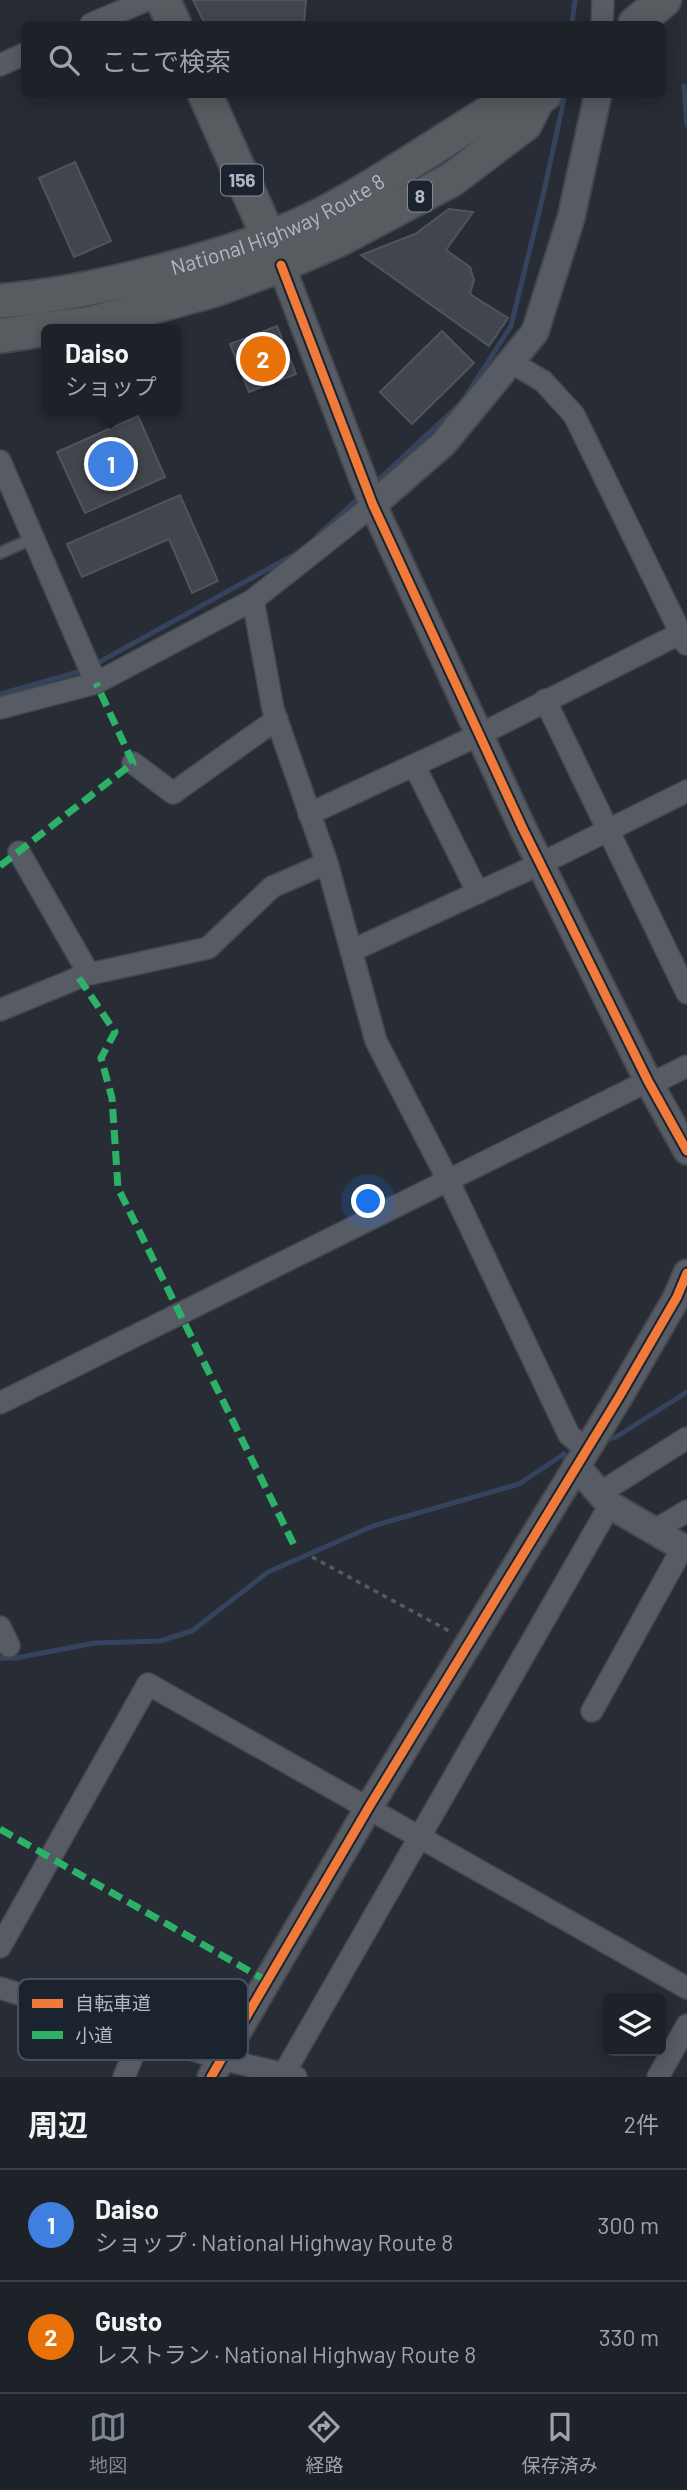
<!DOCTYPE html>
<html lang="ja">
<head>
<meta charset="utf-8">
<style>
	body { margin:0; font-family:Barlow,"Noto Sans JP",sans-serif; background:#2a2e34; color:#f1f3f6 }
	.controls { position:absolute; right:21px; bottom:21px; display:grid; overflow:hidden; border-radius:10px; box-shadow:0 4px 18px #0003 }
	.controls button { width:63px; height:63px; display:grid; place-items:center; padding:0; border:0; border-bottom:2px solid #3b3e45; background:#1d2128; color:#f1f3f6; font:35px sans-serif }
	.you { position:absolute; left:369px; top:1202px; width:24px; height:24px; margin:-18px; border:5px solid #fff; border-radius:50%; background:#1a73e8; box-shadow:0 0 0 10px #1a73e833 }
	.badge { display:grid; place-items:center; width:46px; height:46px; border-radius:50%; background:#808794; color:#fff; font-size:23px; font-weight:700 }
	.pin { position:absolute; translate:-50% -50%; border:4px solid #fff; box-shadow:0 2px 7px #0006 }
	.popup { position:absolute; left:41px; top:324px; width:140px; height:91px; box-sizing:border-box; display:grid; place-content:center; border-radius:10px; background:#1d2128; filter:drop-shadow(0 2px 5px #0005); font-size:23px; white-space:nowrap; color:#a0a3a8 }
	.popup b { font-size:26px; color:#f1f3f6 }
	.popup::after { content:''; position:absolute; left:50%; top:100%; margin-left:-14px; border:14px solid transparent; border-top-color:#1d2128 }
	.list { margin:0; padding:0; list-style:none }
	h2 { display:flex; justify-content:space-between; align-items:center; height:91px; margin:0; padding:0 28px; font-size:30px }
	h2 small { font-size:23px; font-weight:400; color:#a0a3a8 }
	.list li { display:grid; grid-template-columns:46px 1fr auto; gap:21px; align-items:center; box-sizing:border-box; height:112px; padding:0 28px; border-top:2px solid #3b3e45 }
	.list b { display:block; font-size:26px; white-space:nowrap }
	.list p { margin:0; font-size:23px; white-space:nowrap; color:#a0a3a8 }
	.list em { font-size:23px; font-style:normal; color:#a0a3a8 }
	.icon { flex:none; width:38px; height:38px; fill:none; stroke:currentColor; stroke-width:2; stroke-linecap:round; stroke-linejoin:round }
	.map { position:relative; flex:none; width:687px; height:2077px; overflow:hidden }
	.search { position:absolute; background:#1d2128; box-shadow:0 4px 18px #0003; left:21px; right:21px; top:21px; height:77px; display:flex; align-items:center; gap:18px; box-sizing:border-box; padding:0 24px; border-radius:10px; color:#a0a3a8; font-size:26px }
	.sheet { height:315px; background:#1d2128 }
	nav { display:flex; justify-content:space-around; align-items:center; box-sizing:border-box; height:98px; border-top:2px solid #3b3e45; background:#1d2128; font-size:19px; color:#a0a3a8 }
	nav a { display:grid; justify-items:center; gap:4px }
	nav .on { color:#808794 }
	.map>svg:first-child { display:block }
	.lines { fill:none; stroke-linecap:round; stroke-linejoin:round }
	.stream { stroke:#34445e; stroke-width:5 }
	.building { fill:#41464d; stroke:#4f545d; stroke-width:2 }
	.service-casing { stroke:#43474e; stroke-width:14 }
	.minor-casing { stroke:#43474e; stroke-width:24 }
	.tertiary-casing { stroke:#43474e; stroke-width:30 }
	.trunk-casing { stroke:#444851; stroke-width:37 }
	.path { stroke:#545a61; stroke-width:3.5; stroke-dasharray:5 5; stroke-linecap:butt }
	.service { stroke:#575b63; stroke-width:10 }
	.minor { stroke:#575b63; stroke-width:21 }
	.tertiary { stroke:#575b63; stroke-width:26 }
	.trunk { stroke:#585c61; stroke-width:33 }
	.quiet { stroke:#2db169; stroke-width:7; stroke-dasharray:14 7; stroke-linecap:butt }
	.cycleway-casing { stroke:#1b232f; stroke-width:13 }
	.cycleway { stroke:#f17a3a; stroke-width:9 }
	.labels { text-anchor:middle; stroke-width:5; stroke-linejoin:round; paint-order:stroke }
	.shield { fill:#1b232f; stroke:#838b99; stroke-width:2 }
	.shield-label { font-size:19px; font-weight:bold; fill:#b0b8c7 }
	.street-label { font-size:21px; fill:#b0b8c7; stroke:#1b232f }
	.key { fill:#1b232f; stroke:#48505d; stroke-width:2 }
	.key-label { font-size:19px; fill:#b0b8c7 }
</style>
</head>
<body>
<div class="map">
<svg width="687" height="2077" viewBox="0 0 687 2077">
	<rect width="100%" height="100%" fill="#272c35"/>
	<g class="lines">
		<path class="stream" d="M 572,24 L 575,0
			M 684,86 L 687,125
			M 374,484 L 462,402 L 511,326 L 543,196 L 565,94
			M 317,536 L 362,495
			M 94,665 L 297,553
			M 0,694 L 85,670
			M 609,1439 L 616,1437 L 687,1392
			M 0,1658 L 16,1658 L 95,1643 L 160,1641 L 192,1631 L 268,1572 L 373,1526 L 519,1484 L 564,1454"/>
	</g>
	<path class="building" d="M 193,0 L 306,0 L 304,24 L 205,24 Z
		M 75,162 L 111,241 L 74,257 L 39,178 Z
		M 449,209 L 473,212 L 446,250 L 470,267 L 474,280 L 470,294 L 508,318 L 489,346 L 361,255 L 415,234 Z
		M 277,326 L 296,374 L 249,392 L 230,344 Z
		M 442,331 L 474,363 L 412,424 L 380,392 Z
		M 138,416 L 165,477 L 85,513 L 57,452 Z
		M 180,495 L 218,581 L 192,593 L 169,539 L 82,577 L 67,544 Z"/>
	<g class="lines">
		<g class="service-casing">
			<path id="service" d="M 0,553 L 34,538"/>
		</g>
		<g class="minor-casing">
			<path id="minor" d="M 91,24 L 147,0
				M 602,24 L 603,0
				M 0,65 L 24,54
				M 512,363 L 543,381 L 574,415 L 686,644
				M 0,461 L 96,683
				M 253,600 L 273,709 L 327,863 L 376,1041 L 448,1180 L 569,1435 L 586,1449
				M 545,700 L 687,993
				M 0,708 L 96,683 L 253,600 L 373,505
				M 133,763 L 173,793 L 277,719
				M 414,765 L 478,893
				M 309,814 L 479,735 L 681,633
				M 19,852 L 89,974
				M 351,951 L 540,864 L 687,791
				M 0,1010 L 85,975 L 208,948 L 272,887 L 327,863
				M 0,1403 L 648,1081 L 659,1080 L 687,1066
				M 600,1493 L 687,1438
				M 653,1531 L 687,1511
				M 0,1627 L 9,1646
				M 592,1711 L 683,1547
				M 0,1947 L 148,1684 L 687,1988
				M 0,1988 L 222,2059 L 296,2077
				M 124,2077 L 142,2033
				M 282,2077 L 610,1505
				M 658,2077 L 687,2025"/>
		</g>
		<g class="tertiary-casing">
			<path id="tertiary" d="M 281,265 L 373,505 L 523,829 L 648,1081 L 687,1151
				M 373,505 L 444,443 L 535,332 L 571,218 L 598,94
				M 576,1466 L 610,1505 L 687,1550
				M 211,2077 L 369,1807 L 619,1397 L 677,1297 L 687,1273"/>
		</g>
		<g class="trunk-casing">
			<g id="trunk">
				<path d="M 163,0 L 174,24"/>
				<path d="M 635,24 L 664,0"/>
				<path d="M 205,94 L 278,258"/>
				<path id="s1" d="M 0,301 C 55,297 109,285 162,271 C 218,256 275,239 327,212 C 383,182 436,145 490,112 C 507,102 529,106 545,94"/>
				<path d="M 48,329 L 93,323 L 214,290 L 281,265 L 340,239 L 451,180 L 525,124 L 537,100"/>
				<path d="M 0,336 L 46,329"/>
			</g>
		</g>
		<path class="path" d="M 312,1557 L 451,1632"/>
		<use href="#service" class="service"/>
		<use href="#minor" class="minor"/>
		<use href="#tertiary" class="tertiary"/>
		<use href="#trunk" class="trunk"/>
		<path class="quiet" d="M 0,866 L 133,763 L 96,683
			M 79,978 L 115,1032 L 101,1058 L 112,1098 L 118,1188 L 295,1547
			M 0,1829 L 267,1981"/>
		<g class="cycleway-casing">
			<path id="cycleway" d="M 281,265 L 373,505 L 523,829 L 648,1081 L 687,1151
				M 211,2077 L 369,1807 L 619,1397 L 677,1297 L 687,1273"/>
		</g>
		<use href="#cycleway" class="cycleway"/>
	</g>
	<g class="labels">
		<g class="shield">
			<rect x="221" y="164.5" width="42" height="31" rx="5"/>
			<rect x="408" y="180.5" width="24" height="31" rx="5"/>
		</g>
		<g class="shield-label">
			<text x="242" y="187">156</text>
			<text x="420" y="203">8</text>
		</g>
		<g class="street-label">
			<text dy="7" stroke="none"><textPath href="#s1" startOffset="290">National Highway Route 8</textPath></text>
		</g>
	</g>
	<rect x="18" y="1979" width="230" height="81" rx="10" class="key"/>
	<rect x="32" y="1999" width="31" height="9" fill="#f17a3a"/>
	<rect x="32" y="2031" width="31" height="8" fill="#2db169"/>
	<g class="key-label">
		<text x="75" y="2010">自転車道</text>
		<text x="75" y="2042">小道</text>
	</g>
</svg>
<div class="controls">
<button><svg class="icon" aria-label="layers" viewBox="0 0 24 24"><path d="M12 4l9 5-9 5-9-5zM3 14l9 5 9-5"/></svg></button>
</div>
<div class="you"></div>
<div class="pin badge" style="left:111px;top:464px;background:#3f7fe0">1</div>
<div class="popup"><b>Daiso</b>ショップ</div>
<div class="pin badge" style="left:263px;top:359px;background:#e8710a">2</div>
<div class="search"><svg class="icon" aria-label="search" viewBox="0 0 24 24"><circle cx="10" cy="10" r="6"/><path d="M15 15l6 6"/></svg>ここで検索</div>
</div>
<section class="sheet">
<h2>周辺<small>2件</small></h2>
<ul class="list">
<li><span class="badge" style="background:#3f7fe0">1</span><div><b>Daiso</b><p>ショップ · National Highway Route 8</p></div><em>300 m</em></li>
<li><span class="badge" style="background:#e8710a">2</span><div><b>Gusto</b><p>レストラン · National Highway Route 8</p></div><em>330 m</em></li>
</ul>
</section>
<nav>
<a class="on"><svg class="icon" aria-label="map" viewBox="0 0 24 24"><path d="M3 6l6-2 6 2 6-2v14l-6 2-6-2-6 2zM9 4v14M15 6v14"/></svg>地図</a>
<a><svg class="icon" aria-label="directions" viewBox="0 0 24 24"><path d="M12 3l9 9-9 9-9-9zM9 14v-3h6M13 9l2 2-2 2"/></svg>経路</a>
<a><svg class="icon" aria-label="saved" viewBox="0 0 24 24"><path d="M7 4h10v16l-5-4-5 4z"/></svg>保存済み</a>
</nav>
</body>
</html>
